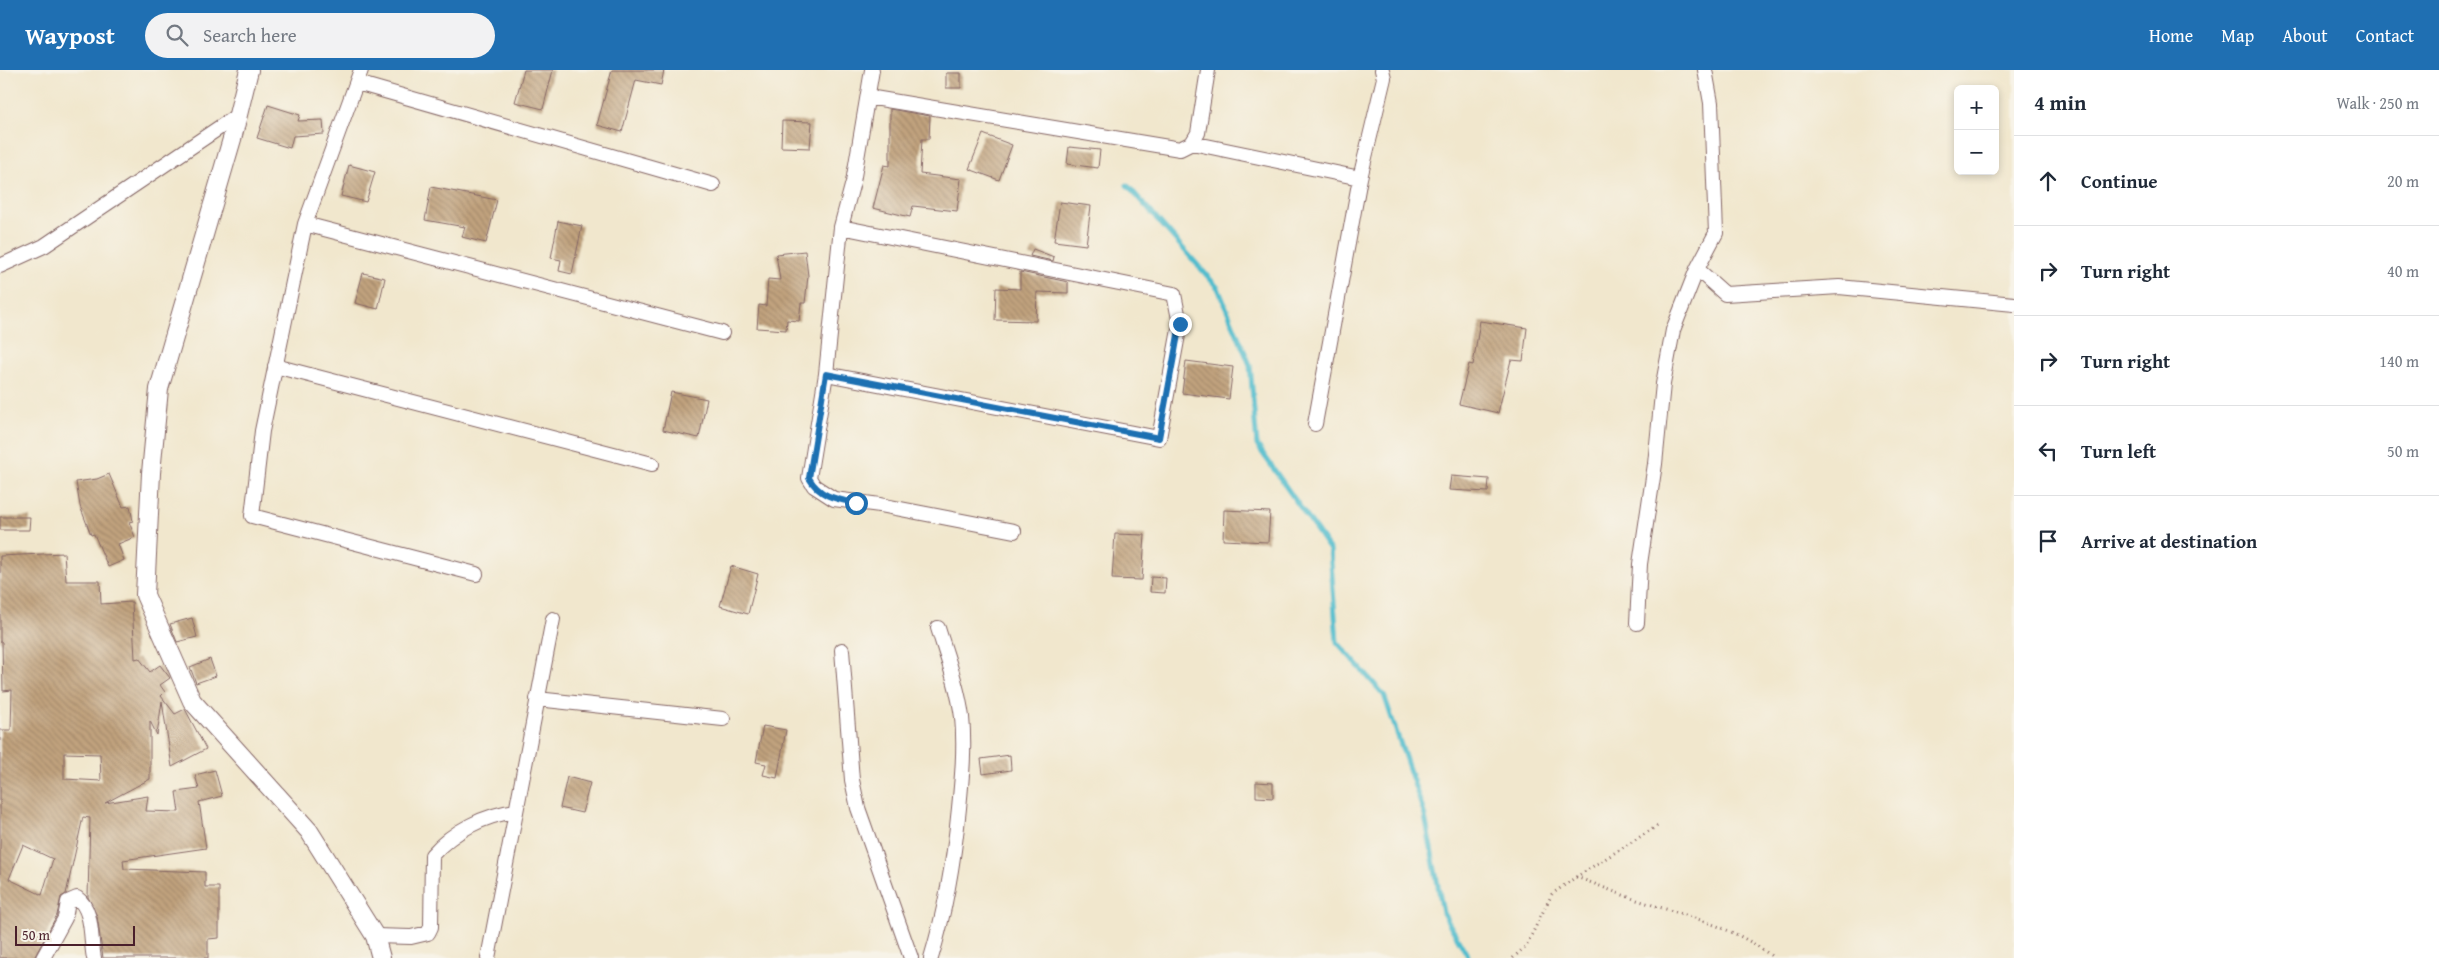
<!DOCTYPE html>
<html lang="en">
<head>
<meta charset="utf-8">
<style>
	body { margin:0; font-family:"Gentium Book Plus",serif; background:#f2f2f3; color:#1f2937 }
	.controls { position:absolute; right:15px; top:15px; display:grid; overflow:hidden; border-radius:8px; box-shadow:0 2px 8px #0003 }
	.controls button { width:45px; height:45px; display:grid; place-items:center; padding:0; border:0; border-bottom:1px solid #e0e1e3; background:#fff; color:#1f2937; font:25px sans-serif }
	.scale { position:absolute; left:15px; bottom:12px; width:120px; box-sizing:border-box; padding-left:5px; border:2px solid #4a1f2b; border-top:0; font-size:14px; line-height:18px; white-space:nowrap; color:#4a1f2b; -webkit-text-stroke:4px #f7f3e8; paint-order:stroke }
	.stop { position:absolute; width:15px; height:15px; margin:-11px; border:4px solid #1f6fb2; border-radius:50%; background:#fff }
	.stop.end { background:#1f6fb2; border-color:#fff; box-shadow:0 1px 5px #0008 }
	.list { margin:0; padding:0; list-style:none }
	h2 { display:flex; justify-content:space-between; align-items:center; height:65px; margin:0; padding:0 20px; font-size:21px }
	h2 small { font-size:16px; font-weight:400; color:#747a83 }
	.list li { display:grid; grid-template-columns:32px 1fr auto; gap:15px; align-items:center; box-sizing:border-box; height:90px; padding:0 20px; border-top:1px solid #e0e1e3 }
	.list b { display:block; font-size:19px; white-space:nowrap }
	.list em { font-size:16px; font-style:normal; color:#747a83 }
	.icon { flex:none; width:28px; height:28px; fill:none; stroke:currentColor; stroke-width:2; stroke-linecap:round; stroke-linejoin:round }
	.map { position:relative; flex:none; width:2014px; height:888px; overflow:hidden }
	header { display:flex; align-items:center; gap:30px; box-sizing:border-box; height:70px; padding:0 25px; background:#1f6fb2; color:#fff }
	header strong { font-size:24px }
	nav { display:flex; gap:28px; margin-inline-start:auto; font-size:18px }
	.search { width:350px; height:45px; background:#f2f2f3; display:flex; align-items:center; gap:12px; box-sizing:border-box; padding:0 18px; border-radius:28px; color:#747a83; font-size:19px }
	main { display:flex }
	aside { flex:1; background:#fff }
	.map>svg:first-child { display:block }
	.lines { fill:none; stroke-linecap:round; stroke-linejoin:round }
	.stream { stroke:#52bdcd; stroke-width:5 }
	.building { fill:url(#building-back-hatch); fill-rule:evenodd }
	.minor-casing { stroke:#846564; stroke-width:16 }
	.tertiary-casing { stroke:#846564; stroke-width:20 }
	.path { stroke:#846564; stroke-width:3; stroke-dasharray:1 4; stroke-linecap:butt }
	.minor { stroke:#fff; stroke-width:14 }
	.tertiary { stroke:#fff; stroke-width:18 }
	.route { stroke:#1f6fb2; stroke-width:6 }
</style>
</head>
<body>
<header>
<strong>Waypost</strong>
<div class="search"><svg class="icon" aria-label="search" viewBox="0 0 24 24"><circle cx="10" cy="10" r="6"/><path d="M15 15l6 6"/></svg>Search here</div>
<nav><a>Home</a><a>Map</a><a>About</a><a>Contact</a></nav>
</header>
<main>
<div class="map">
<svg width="2014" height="888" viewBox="0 0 2014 888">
	<defs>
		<pattern id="building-back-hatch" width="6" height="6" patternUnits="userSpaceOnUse" patternTransform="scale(1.25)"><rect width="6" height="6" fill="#c1a37e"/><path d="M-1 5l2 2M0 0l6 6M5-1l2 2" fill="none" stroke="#9f8467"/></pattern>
	</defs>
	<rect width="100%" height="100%" fill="#f7f3e8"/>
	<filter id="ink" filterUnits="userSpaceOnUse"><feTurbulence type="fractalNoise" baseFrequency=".02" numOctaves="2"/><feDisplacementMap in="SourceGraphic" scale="10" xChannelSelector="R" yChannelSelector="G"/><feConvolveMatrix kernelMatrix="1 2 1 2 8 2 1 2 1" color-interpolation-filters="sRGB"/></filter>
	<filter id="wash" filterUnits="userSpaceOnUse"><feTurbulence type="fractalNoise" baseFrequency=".0096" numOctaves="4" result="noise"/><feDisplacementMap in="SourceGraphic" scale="20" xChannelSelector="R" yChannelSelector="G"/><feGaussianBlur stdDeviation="1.12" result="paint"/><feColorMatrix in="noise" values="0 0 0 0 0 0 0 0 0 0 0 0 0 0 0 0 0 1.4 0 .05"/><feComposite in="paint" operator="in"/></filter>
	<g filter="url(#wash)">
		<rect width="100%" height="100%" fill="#f1e7cd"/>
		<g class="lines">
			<path class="stream" d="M 1127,115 L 1218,218 L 1250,295 L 1257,375 L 1330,480 L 1337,572 L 1384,625 L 1425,746 L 1443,843 L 1469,888"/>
		</g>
		<g id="blocks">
			<path class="building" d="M 524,0 L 553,0 L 543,39 L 515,32 Z
				M 612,0 L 664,0 L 661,15 L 636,10 L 622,62 L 597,55 Z
				M 946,3 L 961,3 L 961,18 L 946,18 Z
				M 268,35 L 300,45 L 298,51 L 323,50 L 324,64 L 293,66 L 290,78 L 257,68 Z
				M 890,39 L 930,46 L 929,69 L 922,69 L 920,104 L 961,109 L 957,141 L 913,136 L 910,147 L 873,138 L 884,95 L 890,96 Z
				M 782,51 L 812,52 L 810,78 L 781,77 Z
				M 983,64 L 1012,75 L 999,110 L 969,99 Z
				M 1069,77 L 1100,80 L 1098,98 L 1067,94 Z
				M 349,95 L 375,102 L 366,132 L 341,126 Z
				M 431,117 L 497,130 L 486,173 L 462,167 L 465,157 L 425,150 Z
				M 1060,132 L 1091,136 L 1086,175 L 1054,171 Z
				M 558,151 L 582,156 L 572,204 L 559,201 L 561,190 L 551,188 Z
				M 1033,179 L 1054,187 L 1053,191 L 1030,186 Z
				M 805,181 L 808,206 L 805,233 L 801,233 L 799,251 L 787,250 L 786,260 L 757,258 L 759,235 L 766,236 L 768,209 L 780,210 L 776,184 Z
				M 1020,202 L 1068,212 L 1068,223 L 1037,222 L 1036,251 L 995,250 L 996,218 L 1020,219 Z
				M 363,203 L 385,208 L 378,239 L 355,233 Z
				M 1480,251 L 1527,258 L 1523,291 L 1511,290 L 1498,343 L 1459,334 L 1469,294 L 1473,295 Z
				M 1186,291 L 1233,297 L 1229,329 L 1182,323 Z
				M 671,322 L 707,329 L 699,368 L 663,360 Z
				M 109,404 L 123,437 L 130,436 L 133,451 L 129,452 L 135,467 L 118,474 L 124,490 L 108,497 L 94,464 L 91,465 L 80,436 L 76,412 L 97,409 Z
				M 1451,406 L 1489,409 L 1488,422 L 1449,420 Z
				M 1224,440 L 1270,442 L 1268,472 L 1223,470 Z
				M 0,447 L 30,447 L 29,460 L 0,460 Z
				M 1115,464 L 1145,465 L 1142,510 L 1112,509 Z
				M 64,483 L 66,511 L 100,511 L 101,534 L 132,532 L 135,589 L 139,588 L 150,602 L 160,595 L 170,608 L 160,615 L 165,622 L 161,626 L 175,644 L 185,639 L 206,679 L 172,697 L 162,631 L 157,665 L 150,651 L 150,709 L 105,733 L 148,726 L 146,741 L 179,742 L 176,722 L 199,719 L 195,705 L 215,700 L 222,726 L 199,732 L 206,778 L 123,790 L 124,799 L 205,802 L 205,817 L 219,817 L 219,868 L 208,869 L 208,888 L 103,888 L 97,846 L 88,827 L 90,748 L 83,747 L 66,824 L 61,827 L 57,845 L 34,888 L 0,888 L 0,660 L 11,660 L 12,620 L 3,621 L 2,572 L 0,571 L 0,486 ZM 64,683 L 100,684 L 101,711 L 64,709 ZM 23,775 L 53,789 L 42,825 L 9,809 Z
				M 731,496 L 758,504 L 748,544 L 720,536 Z
				M 1151,507 L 1166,508 L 1165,523 L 1150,522 Z
				M 192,548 L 197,567 L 177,572 L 170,554 Z
				M 210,589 L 216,606 L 196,613 L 190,597 Z
				M 763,656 L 786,660 L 777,708 L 763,705 L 766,694 L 756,692 Z
				M 1010,685 L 1011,700 L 983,704 L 981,689 Z
				M 567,707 L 590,713 L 582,743 L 560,738 Z
				M 1256,712 L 1273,713 L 1273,728 L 1256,727 Z"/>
		</g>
	</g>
	<g filter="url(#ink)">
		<use href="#blocks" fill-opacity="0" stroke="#846564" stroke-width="1"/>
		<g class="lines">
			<g class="minor-casing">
				<path id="minor" d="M 361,0 L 305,154 L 262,361 L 252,446 L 476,504
					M 872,0 L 853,112 L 841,157 L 826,304 L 809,408 L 814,416 L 834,429 L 880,435 L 1014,461
					M 357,13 L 713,115
					M 868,27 L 1180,79 L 1192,73 L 1198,63 L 1208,0
					M 1192,73 L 1360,108
					M 305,154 L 722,263
					M 0,196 L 44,176 L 238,45
					M 1697,199 L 1716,163 L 1711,33 L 1705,0
					M 275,296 L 652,394
					M 826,304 L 1159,368 L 1180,254 L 1174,224 L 841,157
					M 1315,354 L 1360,108 L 1384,8 L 1382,0
					M 1637,553 L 1640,494 L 1655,394 L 1663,314 L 1673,260 L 1697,199 L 1725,224 L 1839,217 L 2014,234
					M 842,580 L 852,710 L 858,738 L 911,888
					M 537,629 L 723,649
					M 375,866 L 411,867 L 428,863 L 431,857 L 432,785 C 453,761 485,745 516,741
					M 43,888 L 65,848 L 68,832 L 77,828 C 94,840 90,870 94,888
					M 488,888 L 553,549
					M 931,888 C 946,839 954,789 959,738 C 962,708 965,677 962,647 C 958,617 947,587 938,558"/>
			</g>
			<g class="tertiary-casing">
				<path id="tertiary" d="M 249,0 L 232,69 L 159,319 L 151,403 L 145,525 L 192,631 L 309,761 L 375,866 L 381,888"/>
			</g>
			<path class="path" d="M 1576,807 C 1596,814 1616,823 1637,830 C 1685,846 1733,855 1774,888
				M 1513,888 L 1526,876 L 1552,824 L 1576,807 L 1659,755"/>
			<use href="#minor" class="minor"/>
			<use href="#tertiary" class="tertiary"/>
		</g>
	</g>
	<g class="lines" filter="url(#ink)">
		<path class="route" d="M 856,433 C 836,429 820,427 809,408 L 826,304 L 1159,368 L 1180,254"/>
	</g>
</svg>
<div class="controls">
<button>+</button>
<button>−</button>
</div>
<div class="scale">50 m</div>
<div class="stop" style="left:856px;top:433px"></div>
<div class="stop end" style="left:1180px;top:254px"></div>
</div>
<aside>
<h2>4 min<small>Walk · 250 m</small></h2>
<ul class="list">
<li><svg class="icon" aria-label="ahead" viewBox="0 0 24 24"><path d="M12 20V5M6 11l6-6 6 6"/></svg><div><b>Continue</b></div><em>20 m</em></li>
<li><svg class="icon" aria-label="right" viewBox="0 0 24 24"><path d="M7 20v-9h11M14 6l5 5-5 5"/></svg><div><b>Turn right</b></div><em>40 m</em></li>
<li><svg class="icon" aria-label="right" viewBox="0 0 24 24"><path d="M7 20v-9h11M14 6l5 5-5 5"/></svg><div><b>Turn right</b></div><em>140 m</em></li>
<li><svg class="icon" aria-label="left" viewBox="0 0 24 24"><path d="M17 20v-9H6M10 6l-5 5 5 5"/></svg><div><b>Turn left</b></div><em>50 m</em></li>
<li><svg class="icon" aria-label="arrive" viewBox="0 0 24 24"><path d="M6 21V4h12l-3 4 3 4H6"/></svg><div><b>Arrive at destination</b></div></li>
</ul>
</aside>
</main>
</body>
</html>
